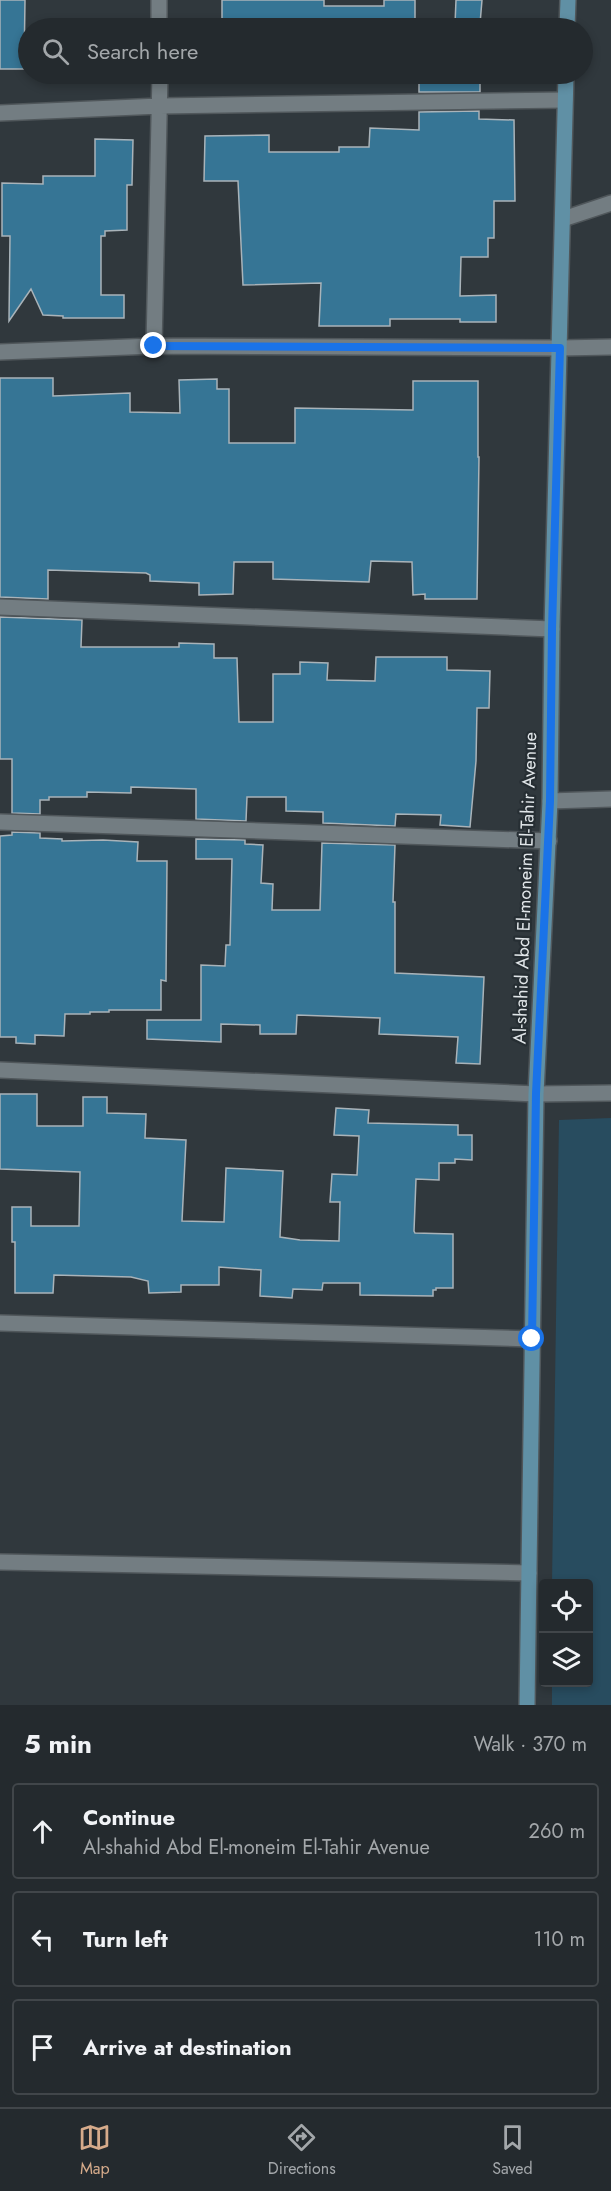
<!DOCTYPE html>
<html lang="en">
<head>
<meta charset="utf-8">
<style>
	body { margin:0; font-family:Jost,sans-serif; background:#2c3236; color:#f1f3f6 }
	.controls { position:absolute; right:18px; bottom:18px; display:grid; overflow:hidden; border-radius:6px; box-shadow:0 3px 9px #0003 }
	.controls button { width:54px; height:54px; display:grid; place-items:center; padding:0; border:0; border-bottom:2px solid #41464a; background:#242a2e; color:#f1f3f6; font:30px sans-serif }
	.stop { position:absolute; width:18px; height:18px; margin:-14px; border:4px solid #1a73e8; border-radius:50%; background:#fff }
	.stop.end { background:#1a73e8; border-color:#fff; box-shadow:0 2px 6px #0008 }
	.list { margin:0; padding:0; list-style:none }
	h2 { display:flex; justify-content:space-between; align-items:center; height:78px; margin:0; padding:0 24px; font-size:26px }
	h2 small { font-size:20px; font-weight:400; color:#a3a7aa }
	.list li { display:grid; grid-template-columns:39px 1fr auto; gap:18px; align-items:center; box-sizing:border-box; height:96px; margin:0 12px 12px; padding:0 12px; border:2px solid #41464a; border-radius:6px }
	.list b { display:block; font-size:22px; white-space:nowrap }
	.list p { margin:0; font-size:20px; white-space:nowrap; color:#a3a7aa }
	.list em { font-size:20px; font-style:normal; color:#a3a7aa }
	.icon { flex:none; width:33px; height:33px; fill:none; stroke:currentColor; stroke-width:2; stroke-linecap:round; stroke-linejoin:round }
	.map { position:relative; flex:none; width:611px; height:1705px; overflow:hidden }
	.search { position:absolute; background:#242a2e; box-shadow:0 3px 9px #0003; left:18px; right:18px; top:18px; height:66px; display:flex; align-items:center; gap:15px; box-sizing:border-box; padding:0 21px; border-radius:33px; color:#a3a7aa; font-size:22px }
	.sheet { height:402px; background:#242a2e }
	nav { display:flex; justify-content:space-around; align-items:center; box-sizing:border-box; height:84px; border-top:2px solid #41464a; background:#242a2e; font-size:16px; color:#a3a7aa }
	nav a { display:grid; justify-items:center; gap:3px }
	nav .on { color:#d6ab8b }
	.map>svg:first-child { display:block }
	.green { fill:#284c5f }
	.building { fill:#367595; stroke:#a9b3b9; stroke-width:1.5 }
	.lines { fill:none; stroke-linecap:round; stroke-linejoin:round }
	.street-casing { stroke:#50575b; stroke-width:18 }
	.secondary-casing { stroke:#50575b; stroke-width:18 }
	.street { stroke:#737d82; stroke-width:15 }
	.secondary { stroke:#6090a5; stroke-width:15 }
	.route { stroke:#1a73e8; stroke-width:8 }
	.labels { text-anchor:middle; stroke-width:4.5; stroke-linejoin:round; paint-order:stroke }
	.street-label { font-size:18px; fill:#e1e6e9; stroke:#262e33 }
</style>
</head>
<body>
<div class="map">
<svg width="611" height="1705" viewBox="0 0 611 1705">
	<rect width="100%" height="100%" fill="#30383d"/>
	<path class="green" d="M 611,1118 L 611,1705 L 552,1705 L 552,1683 L 588,1682 L 588,1584 L 552,1583 L 559,1120 Z"/>
	<path class="building" d="M 0,0 L 25,0 L 24,69 L 0,69 Z
		M 222,0 L 324,0 L 324,6 L 384,6 L 384,0 L 415,0 L 415,28 L 222,28 Z
		M 456,0 L 482,0 L 480,24 L 455,24 Z
		M 419,74 L 480,74 L 480,92 L 419,92 Z
		M 479,111 L 479,119 L 514,120 L 515,201 L 494,201 L 494,238 L 488,238 L 488,257 L 461,257 L 460,296 L 496,295 L 496,322 L 460,322 L 460,319 L 390,319 L 390,326 L 319,326 L 321,283 L 243,285 L 238,181 L 204,181 L 205,136 L 269,135 L 269,152 L 339,152 L 339,147 L 369,147 L 370,128 L 419,130 L 419,112 Z
		M 95,139 L 133,140 L 132,185 L 127,185 L 127,230 L 105,231 L 105,236 L 101,236 L 101,295 L 124,295 L 124,318 L 63,318 L 63,316 L 43,315 L 31,289 L 9,321 L 10,236 L 2,236 L 2,183 L 43,184 L 43,176 L 95,176 Z
		M 0,378 L 53,378 L 53,396 L 130,393 L 130,412 L 180,413 L 179,380 L 217,379 L 217,389 L 229,389 L 229,443 L 295,443 L 295,408 L 413,410 L 413,381 L 478,381 L 478,457 L 479,457 L 477,599 L 425,599 L 425,594 L 413,595 L 412,562 L 371,561 L 369,582 L 273,579 L 273,562 L 234,562 L 233,594 L 199,595 L 199,583 L 150,581 L 150,575 L 146,573 L 48,570 L 48,599 L 0,597 Z
		M 0,617 L 82,620 L 81,647 L 179,647 L 179,643 L 214,644 L 214,658 L 237,658 L 239,722 L 273,722 L 273,674 L 300,674 L 300,662 L 328,663 L 327,680 L 375,681 L 376,657 L 447,657 L 447,670 L 490,671 L 489,708 L 477,708 L 476,761 L 470,827 L 440,825 L 441,815 L 396,814 L 395,826 L 323,823 L 323,812 L 286,811 L 286,797 L 247,797 L 246,821 L 196,819 L 196,789 L 131,787 L 131,793 L 87,792 L 87,797 L 49,797 L 49,800 L 40,800 L 40,814 L 12,813 L 12,759 L 0,759 Z
		M 12,832 L 40,833 L 40,838 L 62,839 L 62,841 L 103,840 L 138,842 L 137,861 L 167,861 L 166,981 L 161,980 L 161,1010 L 109,1010 L 109,1012 L 90,1012 L 90,1014 L 65,1014 L 64,1036 L 35,1035 L 35,1044 L 16,1043 L 16,1037 L 0,1037 L 0,836 L 12,835 Z
		M 196,839 L 245,840 L 245,844 L 263,845 L 261,883 L 273,884 L 272,910 L 320,910 L 322,843 L 395,845 L 393,902 L 395,902 L 395,973 L 484,977 L 480,1064 L 456,1063 L 458,1037 L 379,1034 L 380,1018 L 297,1015 L 296,1034 L 260,1034 L 260,1025 L 221,1024 L 221,1042 L 147,1039 L 147,1020 L 201,1020 L 201,965 L 225,966 L 226,945 L 230,945 L 232,859 L 196,859 Z
		M 0,1094 L 37,1094 L 37,1126 L 83,1126 L 83,1097 L 107,1097 L 107,1113 L 146,1114 L 145,1138 L 186,1140 L 182,1221 L 224,1222 L 226,1168 L 283,1171 L 280,1237 L 300,1240 L 339,1241 L 340,1202 L 330,1202 L 332,1174 L 357,1175 L 359,1136 L 334,1135 L 336,1108 L 369,1110 L 368,1123 L 458,1125 L 458,1135 L 472,1135 L 472,1160 L 455,1159 L 455,1163 L 439,1163 L 439,1180 L 416,1179 L 414,1231 L 415,1233 L 453,1234 L 453,1288 L 436,1288 L 436,1290 L 433,1290 L 433,1296 L 360,1295 L 360,1283 L 323,1283 L 322,1290 L 293,1289 L 292,1298 L 260,1296 L 261,1270 L 219,1267 L 219,1285 L 181,1285 L 181,1292 L 149,1293 L 148,1281 L 131,1277 L 54,1275 L 53,1293 L 15,1293 L 15,1242 L 12,1242 L 12,1207 L 31,1207 L 31,1226 L 79,1226 L 80,1172 L 0,1169 Z"/>
	<g class="lines">
		<g class="street-casing">
			<path id="street" d="M 159,0 L 159,28
				M 0,113 L 160,106 L 565,100
				M 563,219 L 611,203
				M 154,346 L 160,74
				M 0,352 L 154,346 L 560,348 L 611,347
				M 0,607 L 552,629
				M 550,801 L 611,799
				M 0,822 L 549,841
				M 0,1070 L 536,1094 L 611,1093
				M 0,1323 L 532,1339
				M 0,1562 L 529,1573"/>
		</g>
		<g class="secondary-casing">
			<path id="secondary" d="M 567,28 L 568,0
				M 527,1705 L 536,1094 L 550,801 L 552,629 L 566,74"/>
		</g>
		<use href="#street" class="street"/>
		<use href="#secondary" class="secondary"/>
	</g>
	<g class="lines">
		<path class="route" d="M 154,346 L 560,348 L 552,629 L 550,801 L 536,1094 L 532,1339"/>
	</g>
	<g class="labels">
		<g class="street-label">
			<text transform="translate(525 888) rotate(-88)" y="6">Al-shahid Abd El-moneim El-Tahir Avenue</text>
		</g>
	</g>
</svg>
<div class="controls">
<button><svg class="icon" aria-label="locate" viewBox="0 0 24 24"><circle cx="12" cy="12" r="6"/><path d="M12 2v4M12 18v4M2 12h4M18 12h4"/></svg></button>
<button><svg class="icon" aria-label="layers" viewBox="0 0 24 24"><path d="M12 4l9 5-9 5-9-5zM3 14l9 5 9-5"/></svg></button>
</div>
<div class="stop" style="left:532px;top:1339px"></div>
<div class="stop end" style="left:154px;top:346px"></div>
<div class="search"><svg class="icon" aria-label="search" viewBox="0 0 24 24"><circle cx="10" cy="10" r="6"/><path d="M15 15l6 6"/></svg>Search here</div>
</div>
<section class="sheet">
<h2>5 min<small>Walk · 370 m</small></h2>
<ul class="list">
<li><svg class="icon" aria-label="ahead" viewBox="0 0 24 24"><path d="M12 20V5M6 11l6-6 6 6"/></svg><div><b>Continue</b><p>Al-shahid Abd El-moneim El-Tahir Avenue</p></div><em>260 m</em></li>
<li><svg class="icon" aria-label="left" viewBox="0 0 24 24"><path d="M17 20v-9H6M10 6l-5 5 5 5"/></svg><div><b>Turn left</b></div><em>110 m</em></li>
<li><svg class="icon" aria-label="arrive" viewBox="0 0 24 24"><path d="M6 21V4h12l-3 4 3 4H6"/></svg><div><b>Arrive at destination</b></div></li>
</ul>
</section>
<nav>
<a class="on"><svg class="icon" aria-label="map" viewBox="0 0 24 24"><path d="M3 6l6-2 6 2 6-2v14l-6 2-6-2-6 2zM9 4v14M15 6v14"/></svg>Map</a>
<a><svg class="icon" aria-label="directions" viewBox="0 0 24 24"><path d="M12 3l9 9-9 9-9-9zM9 14v-3h6M13 9l2 2-2 2"/></svg>Directions</a>
<a><svg class="icon" aria-label="saved" viewBox="0 0 24 24"><path d="M7 4h10v16l-5-4-5 4z"/></svg>Saved</a>
</nav>
</body>
</html>
